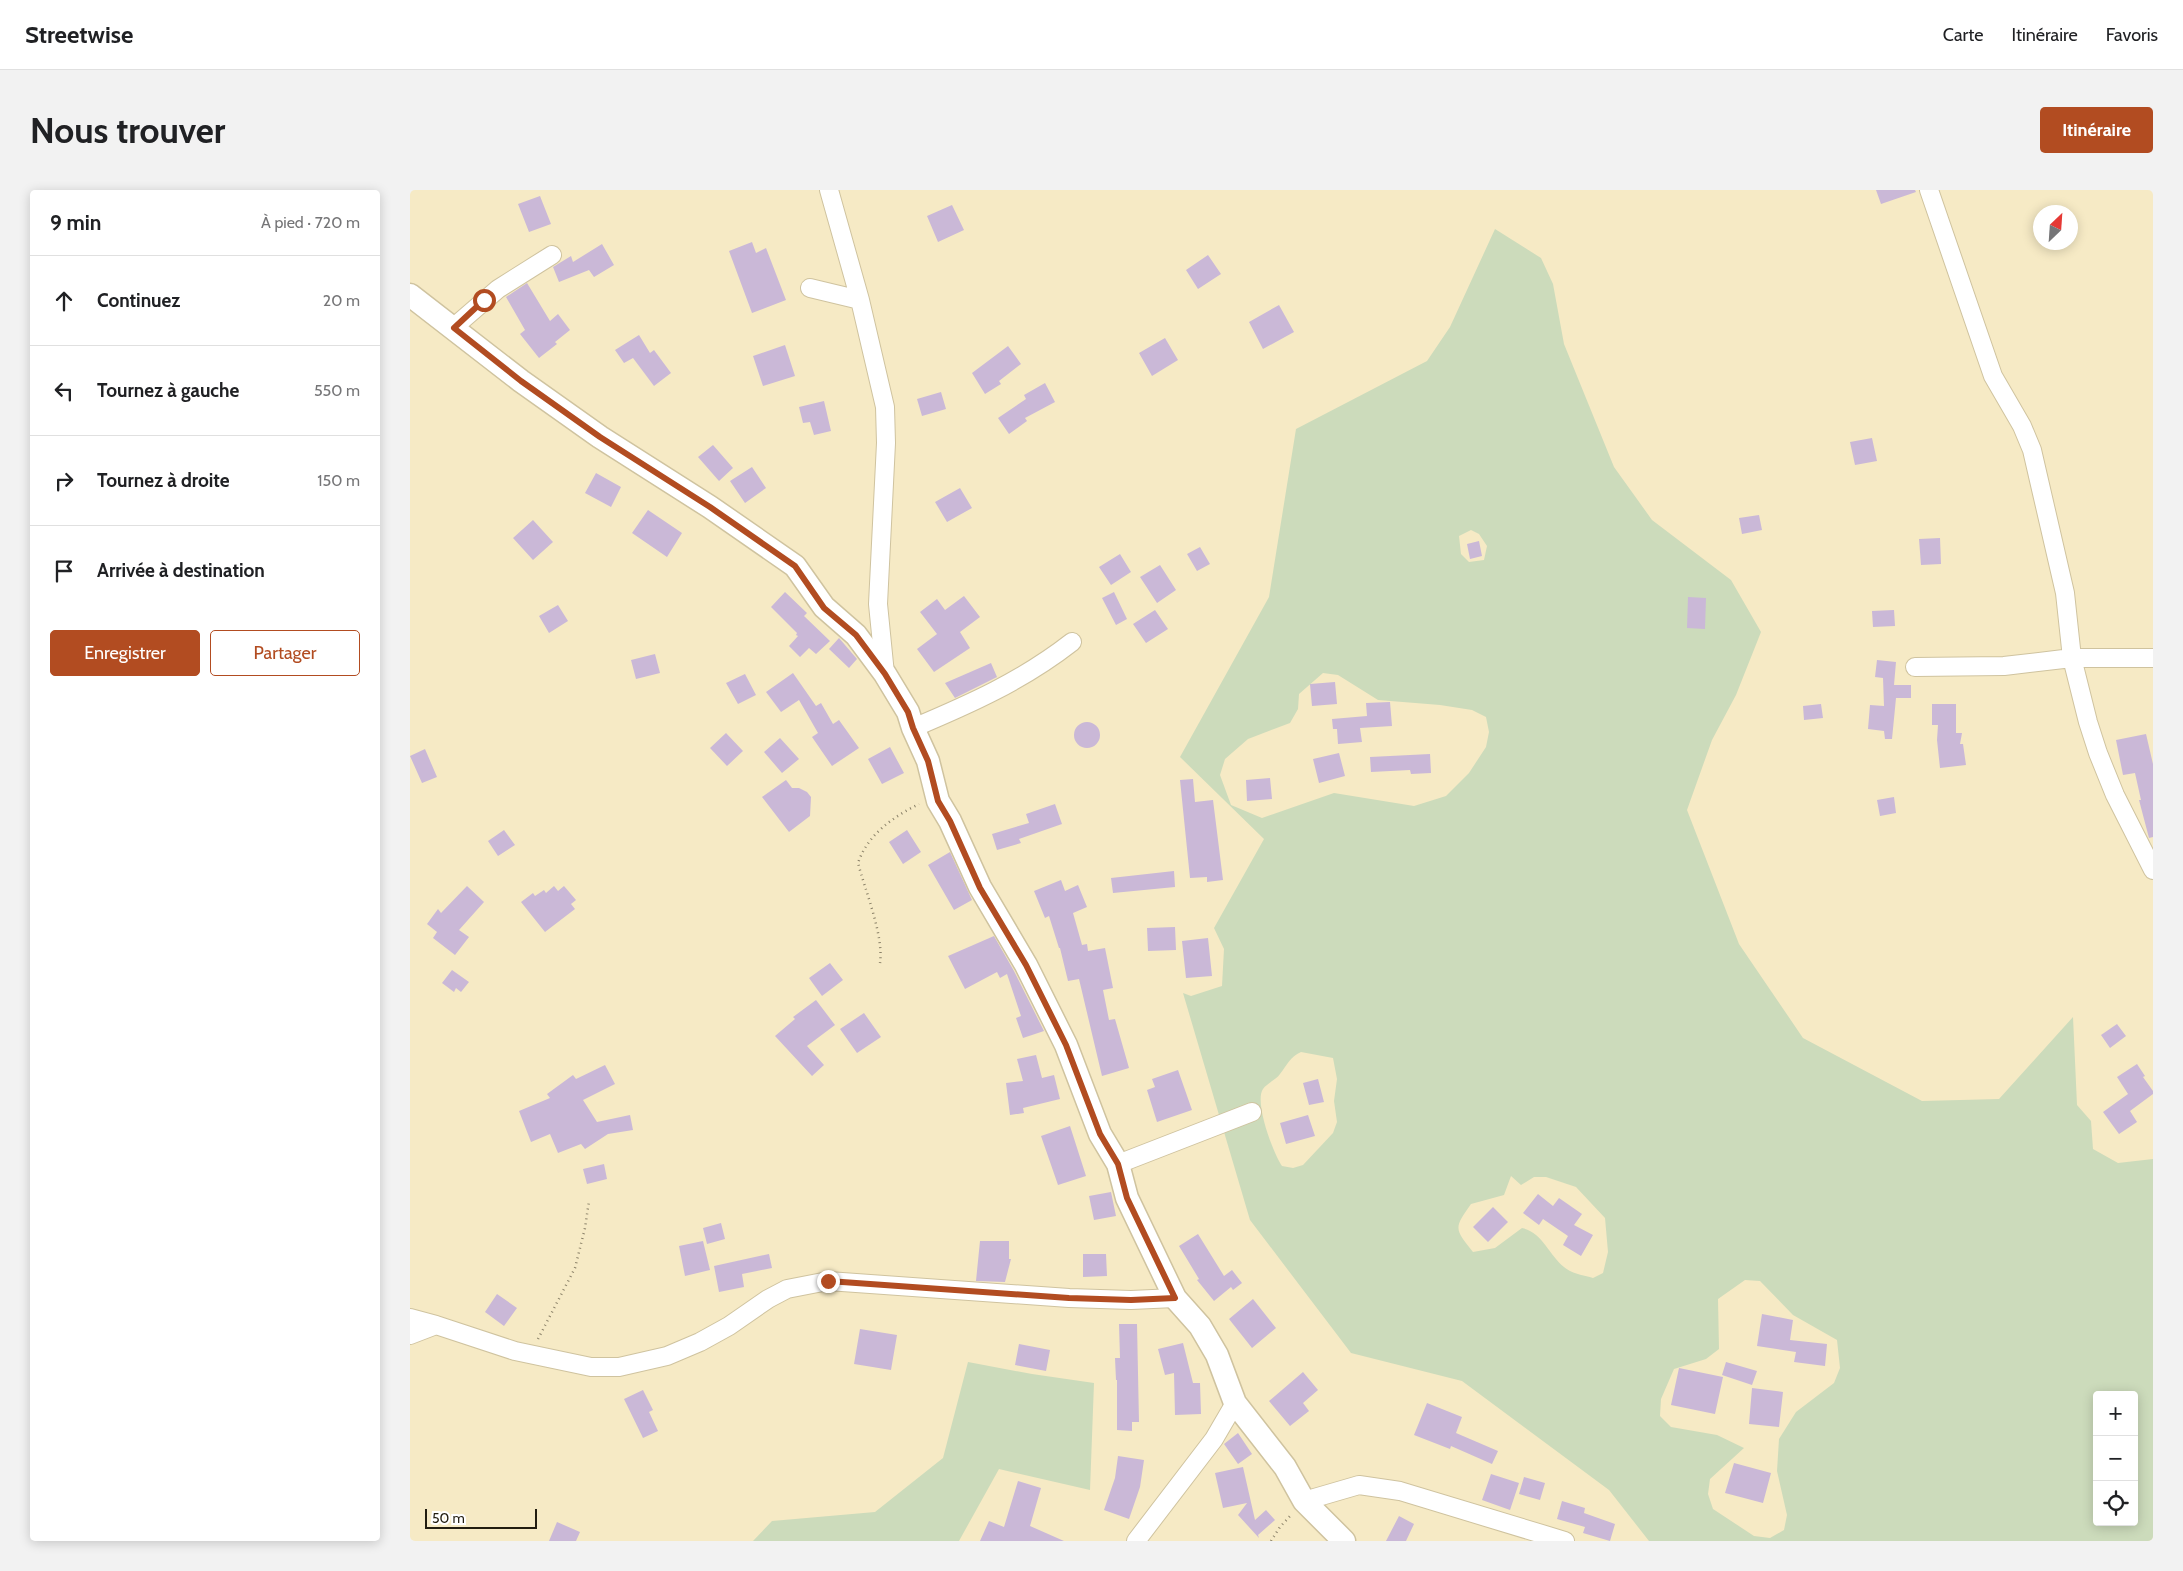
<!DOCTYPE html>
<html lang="fr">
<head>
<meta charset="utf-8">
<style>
	body { margin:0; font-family:Cabin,sans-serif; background:#f2f2f2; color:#202124 }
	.controls { position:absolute; right:15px; bottom:15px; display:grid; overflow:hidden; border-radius:5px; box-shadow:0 2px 12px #0003 }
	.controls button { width:45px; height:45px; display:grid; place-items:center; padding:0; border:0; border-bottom:1px solid #e0e0e0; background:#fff; color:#202124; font:25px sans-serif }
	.compass { position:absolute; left:1623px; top:15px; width:45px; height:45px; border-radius:50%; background:#fff; box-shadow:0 2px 12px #0003; rotate:25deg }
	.scale { position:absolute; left:15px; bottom:12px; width:112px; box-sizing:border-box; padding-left:5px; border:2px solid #221d10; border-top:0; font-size:14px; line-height:18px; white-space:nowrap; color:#221d10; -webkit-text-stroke:4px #fff; paint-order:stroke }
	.stop { position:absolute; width:15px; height:15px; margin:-11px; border:4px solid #b24c21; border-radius:50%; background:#fff }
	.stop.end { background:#b24c21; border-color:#fff; box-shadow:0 1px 5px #0008 }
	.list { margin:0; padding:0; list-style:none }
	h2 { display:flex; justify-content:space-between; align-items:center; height:65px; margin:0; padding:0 20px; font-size:21px }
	h2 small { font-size:16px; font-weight:400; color:#757577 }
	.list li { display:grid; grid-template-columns:32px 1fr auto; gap:15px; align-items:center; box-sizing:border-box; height:90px; padding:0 20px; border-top:1px solid #e0e0e0 }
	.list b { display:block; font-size:19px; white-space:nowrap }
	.list em { font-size:16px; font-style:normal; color:#757577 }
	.actions { display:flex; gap:10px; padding:15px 20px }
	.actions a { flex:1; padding:11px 0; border:1px solid #b24c21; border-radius:5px; text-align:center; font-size:18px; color:#b24c21 }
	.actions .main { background:#b24c21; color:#fff }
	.icon { flex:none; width:28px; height:28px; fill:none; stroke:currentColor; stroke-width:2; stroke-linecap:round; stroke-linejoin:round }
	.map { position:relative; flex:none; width:1743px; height:1351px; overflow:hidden; border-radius:5px }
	header { display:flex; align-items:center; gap:30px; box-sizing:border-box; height:70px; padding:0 25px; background:#fff; border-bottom:1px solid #e0e0e0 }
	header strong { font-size:24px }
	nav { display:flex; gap:28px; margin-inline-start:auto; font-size:18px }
	.intro { display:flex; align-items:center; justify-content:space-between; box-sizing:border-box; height:120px; padding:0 30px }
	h1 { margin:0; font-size:35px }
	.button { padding:12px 22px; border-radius:5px; background:#b24c21; color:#fff; font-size:18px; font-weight:700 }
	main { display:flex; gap:30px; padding:0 30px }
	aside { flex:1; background:#fff; border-radius:5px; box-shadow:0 2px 12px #0003 }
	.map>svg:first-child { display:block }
	.green { fill:#ccdbbb; fill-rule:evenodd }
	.building { fill:#cab8d7 }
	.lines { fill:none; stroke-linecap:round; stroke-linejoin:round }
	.minor-casing { stroke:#cfc39f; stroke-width:20 }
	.tertiary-casing { stroke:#cfc39f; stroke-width:25 }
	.path { stroke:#8b8269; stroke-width:2.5; stroke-dasharray:1 4; stroke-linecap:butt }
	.minor { stroke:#fff; stroke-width:18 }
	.tertiary { stroke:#fff; stroke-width:22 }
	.route { stroke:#b24c21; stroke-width:6 }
</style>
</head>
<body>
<header>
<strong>Streetwise</strong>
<nav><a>Carte</a><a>Itinéraire</a><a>Favoris</a></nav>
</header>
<div class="intro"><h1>Nous trouver</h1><a class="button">Itinéraire</a></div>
<main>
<aside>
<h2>9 min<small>À pied · 720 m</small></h2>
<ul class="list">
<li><svg class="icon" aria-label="ahead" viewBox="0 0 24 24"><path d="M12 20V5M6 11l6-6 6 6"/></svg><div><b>Continuez</b></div><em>20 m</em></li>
<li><svg class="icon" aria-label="left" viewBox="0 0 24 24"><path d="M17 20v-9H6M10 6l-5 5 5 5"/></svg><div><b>Tournez à gauche</b></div><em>550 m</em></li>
<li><svg class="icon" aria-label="right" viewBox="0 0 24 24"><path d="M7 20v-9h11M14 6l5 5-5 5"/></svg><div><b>Tournez à droite</b></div><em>150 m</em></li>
<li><svg class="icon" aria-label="arrive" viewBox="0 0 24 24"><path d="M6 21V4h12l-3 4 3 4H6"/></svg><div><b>Arrivée à destination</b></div></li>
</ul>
<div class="actions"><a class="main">Enregistrer</a><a>Partager</a></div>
</aside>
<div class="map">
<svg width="1743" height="1351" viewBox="0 0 1743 1351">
	<rect width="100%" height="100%" fill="#f6eac5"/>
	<path class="green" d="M 1085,39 L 1131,68 L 1143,94 L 1154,154 L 1204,277 L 1242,330 L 1321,390 L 1351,442 L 1326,505 L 1302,550 L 1277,620 L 1329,754 L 1393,848 L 1512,911 L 1589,909 L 1663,827 L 1667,915 L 1681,931 L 1683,959 L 1708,973 L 1743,969 L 1743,1351 L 1239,1351 L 1199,1300 L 1052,1191 L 941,1163 L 840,1030 L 773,803 L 781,806 L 812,796 L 814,759 L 804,738 L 854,649 L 770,567 L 859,407 L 886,239 L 1017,171 L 1040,137 ZM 1061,340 L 1069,344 L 1077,356 L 1074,370 L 1059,372 L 1051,364 L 1049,346 ZM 913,483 L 928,485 L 968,510 L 1030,515 L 1062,520 L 1076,527 L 1079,542 L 1076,557 L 1059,583 L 1036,606 L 1004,616 L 924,603 L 852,628 L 821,615 L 810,585 L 815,569 L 838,549 L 880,533 L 888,519 L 889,504 ZM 891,862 L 923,868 L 927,889 L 924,911 L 927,932 L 923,943 L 893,975 L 883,978 L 872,976 C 863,963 844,912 853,899 C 857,893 866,890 870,884 C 877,875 880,867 891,862 ZM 1101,986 L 1111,995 L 1124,987 L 1136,987 L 1166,997 L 1195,1028 L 1198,1062 L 1193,1083 L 1183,1088 C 1173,1085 1162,1084 1154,1077 C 1139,1065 1132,1042 1112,1038 L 1085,1058 L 1063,1062 C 1045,1039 1043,1039 1061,1014 L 1094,1005 ZM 1335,1090 L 1350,1091 L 1383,1125 L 1427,1150 L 1430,1178 L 1424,1193 L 1386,1222 L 1369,1249 L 1367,1281 L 1377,1325 L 1374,1340 L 1360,1348 L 1344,1346 L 1303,1319 L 1298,1304 L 1300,1289 L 1334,1258 L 1307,1245 L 1261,1237 L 1250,1226 L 1251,1209 L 1264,1179 L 1296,1169 L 1309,1159 L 1308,1109 ZM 1687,1205 L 1724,1205 L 1724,1332 L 1687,1332 Z
		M 558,1172 L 622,1184 L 684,1193 L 680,1300 L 589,1279 L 549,1351 L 343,1351 L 362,1331 L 465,1322 L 533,1268 Z"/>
	<path class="building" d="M 1466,0 L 1505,0 L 1506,2 L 1471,14 Z
		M 130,6 L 141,34 L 119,42 L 108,14 Z
		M 542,15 L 554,40 L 528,52 L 517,26 Z
		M 342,52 L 346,63 L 356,58 L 376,110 L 342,123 L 319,61 Z
		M 192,54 L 204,75 L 184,87 L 179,80 L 149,92 L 143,77 L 161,66 L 163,72 Z
		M 798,65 L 811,84 L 788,99 L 776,80 Z
		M 117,93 L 140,131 L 148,124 L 160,140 L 145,152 L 147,154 L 129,168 L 110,144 L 115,140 L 96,107 Z
		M 869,115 L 884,142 L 853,159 L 839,132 Z
		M 229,145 L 240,163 L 244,160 L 261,183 L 244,196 L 223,168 L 214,173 L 205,160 Z
		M 755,148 L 768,170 L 742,186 L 729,163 Z
		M 375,155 L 385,186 L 353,196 L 343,166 Z
		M 598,156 L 611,174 L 589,191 L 591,194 L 575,204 L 562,183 Z
		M 635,193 L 645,212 L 615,228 L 617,231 L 599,244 L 588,228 L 616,209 L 614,205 Z
		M 531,202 L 536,219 L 512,226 L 507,209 Z
		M 414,211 L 421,241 L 404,245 L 400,232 L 393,233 L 389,217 Z
		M 1462,248 L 1467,271 L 1445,275 L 1440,252 Z
		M 303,255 L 323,278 L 309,291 L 288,267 Z
		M 342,277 L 356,298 L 335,313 L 320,291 Z
		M 186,283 L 211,297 L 201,317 L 175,303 Z
		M 550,298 L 562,318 L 537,332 L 525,312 Z
		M 238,320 L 272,343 L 257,367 L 222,343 Z
		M 1349,325 L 1352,340 L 1332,344 L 1329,328 Z
		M 123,330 L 143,352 L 123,370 L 103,348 Z
		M 1530,348 L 1531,374 L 1511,375 L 1509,349 Z
		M 1069,351 L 1072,366 L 1060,369 L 1057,354 Z
		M 790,357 L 800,374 L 787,381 L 777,364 Z
		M 710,364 L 721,382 L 701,395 L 689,377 Z
		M 750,375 L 766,400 L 747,413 L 730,387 Z
		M 375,402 L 397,423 L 394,426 L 420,451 L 406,464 L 399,458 L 390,467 L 379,456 L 388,446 L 386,445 L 387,443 L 361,417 Z
		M 704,402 L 717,429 L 706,435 L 692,408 Z
		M 554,406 L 570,427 L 550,442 L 560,458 L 524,482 L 507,459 L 527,444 L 510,422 L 527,409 L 535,420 Z
		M 1278,407 L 1296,408 L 1295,439 L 1277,438 Z
		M 148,415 L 158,431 L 139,443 L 129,426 Z
		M 745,420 L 758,439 L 736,453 L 723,434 Z
		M 1484,420 L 1485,436 L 1463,437 L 1462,421 Z
		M 429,448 L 447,469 L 439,478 L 419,459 Z
		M 245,464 L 250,483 L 226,489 L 221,470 Z
		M 1467,470 L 1486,472 L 1484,495 L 1501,495 L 1501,508 L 1486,508 L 1482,549 L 1475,549 L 1474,541 L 1458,539 L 1460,515 L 1474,516 L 1473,488 L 1465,487 Z
		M 581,473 L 587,487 L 545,508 L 535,493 Z
		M 383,483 L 406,516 L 411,513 L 423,534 L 429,530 L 449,558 L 422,576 L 402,547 L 408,543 L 389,510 L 371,522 L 356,502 Z
		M 335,484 L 346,505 L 328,514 L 316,493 Z
		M 925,492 L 927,514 L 902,516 L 900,494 Z
		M 980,512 L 982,536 L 950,538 L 952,552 L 928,554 L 927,539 L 923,539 L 922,529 L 957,526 L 956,513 Z
		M 1411,514 L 1413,528 L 1394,530 L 1393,516 Z
		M 1522,514 L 1546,514 L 1546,543 L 1552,543 L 1550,554 L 1553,554 L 1556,575 L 1530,578 L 1527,550 L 1528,535 L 1522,535 Z
		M664 545a13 13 0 1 1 26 0a13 13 0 1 1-26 0Z
		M 316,543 L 333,561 L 317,576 L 300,558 Z
		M 1736,544 L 1743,574 L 1743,647 L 1739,648 L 1729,610 L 1731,610 L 1725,583 L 1713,585 L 1706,550 Z
		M 370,548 L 389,569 L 372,583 L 354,562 Z
		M 480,557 L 494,583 L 472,594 L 458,569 Z
		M 15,559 L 27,587 L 12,593 L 0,566 Z
		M 929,563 L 935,586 L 909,593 L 903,569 Z
		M 1020,564 L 1021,583 L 1001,584 L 1000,580 L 961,582 L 960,567 Z
		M 860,588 L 862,609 L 837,611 L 836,590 Z
		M 783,589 L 785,612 L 803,610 L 813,690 L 797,692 L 797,687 L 780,688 L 770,590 Z
		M 376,590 L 382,598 L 389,598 L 397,602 L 401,607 L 400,626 L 379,642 L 352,607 Z
		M 1484,607 L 1486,623 L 1470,626 L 1467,610 Z
		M 645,614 L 652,634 L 609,649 L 611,653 L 587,660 L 582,644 L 619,633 L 616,624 Z
		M 94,640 L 105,655 L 88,666 L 78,651 Z
		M 497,640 L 511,662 L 493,674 L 479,652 Z
		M 540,662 L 562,710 L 544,720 L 518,675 Z
		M 764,681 L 765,697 L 703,703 L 701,688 Z
		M 651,690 L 655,701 L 668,695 L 677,717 L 663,723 L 672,755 L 677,754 L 678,761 L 695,758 L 703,798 L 693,800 L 699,830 L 705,829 L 719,878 L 692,886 L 669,789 L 658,791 L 650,758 L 649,758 L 639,726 L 635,728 L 624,701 Z
		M 57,696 L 74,712 L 49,740 L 59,747 L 45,765 L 23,748 L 27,742 L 17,734 L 28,719 L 31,723 Z
		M 144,696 L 148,701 L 154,696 L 166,710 L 161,714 L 165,719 L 135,742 L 111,712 L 123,703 L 125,706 L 134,700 L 136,703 Z
		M 765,737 L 766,760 L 738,761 L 737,738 Z
		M 584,746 L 604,781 L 634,841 L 613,848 L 606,828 L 611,826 L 597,784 L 590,788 L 587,782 L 555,799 L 538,766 Z
		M 798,748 L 802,786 L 776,788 L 772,751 Z
		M 420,773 L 433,790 L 412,806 L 399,788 Z
		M 42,780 L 59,792 L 51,802 L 46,798 L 44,802 L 32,793 Z
		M 406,810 L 425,835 L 397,856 L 414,875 L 402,886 L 365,846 L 385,829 L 383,827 Z
		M 454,823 L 471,847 L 447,863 L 430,839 Z
		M 1707,834 L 1716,846 L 1700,858 L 1691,845 Z
		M 626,865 L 632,888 L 644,885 L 650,909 L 613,918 L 614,923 L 600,925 L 596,893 L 613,891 L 607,869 Z
		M 1727,874 L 1735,886 L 1733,887 L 1743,901 L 1743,904 L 1720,921 L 1727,932 L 1709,944 L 1693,922 L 1718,904 L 1707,887 Z
		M 195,875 L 205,894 L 173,910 L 187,932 L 220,925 L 223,940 L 198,944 L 175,959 L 171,954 L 148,963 L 140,944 L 121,952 L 109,921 L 140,908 L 137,904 L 163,885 L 166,889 Z
		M 768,880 L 782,920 L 747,932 L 737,900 L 745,897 L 742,889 Z
		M 908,889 L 914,912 L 899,915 L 893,893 Z
		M 898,925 L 905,946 L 876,954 L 870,933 Z
		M 660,936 L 676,986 L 648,995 L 631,946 Z
		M 194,974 L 197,989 L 177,994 L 173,979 Z
		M 701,1002 L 706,1026 L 684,1030 L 679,1006 Z
		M 1128,1004 L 1143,1016 L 1149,1008 L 1172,1024 L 1164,1035 L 1183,1045 L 1171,1066 L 1153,1055 L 1158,1046 L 1133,1029 L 1129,1035 L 1113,1023 Z
		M 1083,1017 L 1098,1032 L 1078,1052 L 1063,1037 Z
		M 311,1033 L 315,1049 L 297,1054 L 293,1038 Z
		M 788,1044 L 814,1086 L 822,1080 L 832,1093 L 823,1100 L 821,1097 L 804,1111 L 787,1090 L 789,1089 L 769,1056 Z
		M 293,1051 L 300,1080 L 275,1086 L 269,1056 Z
		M 570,1051 L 599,1051 L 599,1069 L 601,1069 L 595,1092 L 566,1091 Z
		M 359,1064 L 362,1078 L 332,1084 L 334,1097 L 309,1102 L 304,1076 Z
		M 673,1064 L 696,1064 L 697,1086 L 673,1087 Z
		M 87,1104 L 107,1118 L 94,1136 L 75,1122 Z
		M 843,1109 L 866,1138 L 842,1158 L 819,1129 Z
		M 1352,1124 L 1383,1130 L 1380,1150 L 1417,1154 L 1415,1176 L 1384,1172 L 1386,1162 L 1347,1156 Z
		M 709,1134 L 727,1134 L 729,1232 L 722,1232 L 722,1241 L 707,1240 L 707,1190 L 706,1190 L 705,1168 L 710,1168 Z
		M 450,1139 L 487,1145 L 481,1180 L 444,1174 Z
		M 773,1153 L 783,1193 L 790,1193 L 791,1224 L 765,1225 L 764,1183 L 755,1185 L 748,1159 Z
		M 609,1154 L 640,1160 L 636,1181 L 605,1175 Z
		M 1316,1172 L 1347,1181 L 1342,1195 L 1312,1185 Z
		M 1269,1178 L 1313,1187 L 1305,1224 L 1261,1215 Z
		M 893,1182 L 908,1200 L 893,1213 L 899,1221 L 880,1236 L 859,1211 Z
		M 1342,1198 L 1373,1202 L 1369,1237 L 1339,1234 Z
		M 233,1200 L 243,1220 L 239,1222 L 248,1241 L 233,1248 L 214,1209 Z
		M 1017,1213 L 1052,1227 L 1046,1243 L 1088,1261 L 1082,1274 L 1041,1256 L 1040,1259 L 1004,1245 Z
		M 828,1243 L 842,1264 L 828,1274 L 814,1254 Z
		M 708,1266 L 734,1270 L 730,1297 L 719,1329 L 694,1320 L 705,1288 Z
		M 1324,1273 L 1361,1283 L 1353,1313 L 1315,1303 Z
		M 833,1277 L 845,1330 L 856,1320 L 865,1330 L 848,1345 L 849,1348 L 828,1325 L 837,1313 L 813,1318 L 805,1283 Z
		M 1081,1284 L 1109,1293 L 1100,1320 L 1072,1310 Z
		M 1114,1287 L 1135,1293 L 1130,1310 L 1109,1304 Z
		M 608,1291 L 631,1298 L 620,1336 L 654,1351 L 570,1351 L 579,1331 L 594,1337 Z
		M 1152,1311 L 1175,1318 L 1174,1323 L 1205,1334 L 1200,1351 L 1173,1343 L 1175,1337 L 1147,1329 Z
		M 989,1326 L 1004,1334 L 996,1351 L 976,1351 Z
		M 147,1332 L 170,1342 L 166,1351 L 139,1351 Z"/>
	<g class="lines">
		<g class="minor-casing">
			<path id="minor" d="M 419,0 L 450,110 L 475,217 L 476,253 L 468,414 L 475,484
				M 1519,0 L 1583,186 L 1612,236 L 1622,260 L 1655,403 L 1662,468 L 1678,532 L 1688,563 L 1705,605 L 1743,680
				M 400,98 L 450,110
				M 44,137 L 88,99 L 142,65
				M 1505,477 L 1594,476 L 1662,468 L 1743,468
				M 503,538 C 560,514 612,491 662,452
				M 708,974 L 842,922
				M 0,1128 L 26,1135
				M 0,1145 L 26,1135 L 105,1161 L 181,1177 L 209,1177 L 257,1166 L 290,1152 L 319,1136 L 358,1109 L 377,1099 L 418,1091 L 659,1108 L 721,1110 L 765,1108
				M 894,1311 L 949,1295 L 990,1301 L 1155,1351
				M 726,1351 L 804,1249 L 825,1213"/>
		</g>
		<g class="tertiary-casing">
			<path id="tertiary" d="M 0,105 L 111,191 L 190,247 L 300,317 L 385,376 L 414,417 L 446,445 L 475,484 L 498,522 L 503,538 L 518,571 L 528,611 L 540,631 L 570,697 L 616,775 L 656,855 L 690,944 L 708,974 L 717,1008 L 765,1108 L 790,1136 L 807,1165 L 825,1213 L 875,1277 L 894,1311 L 934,1351"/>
		</g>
		<path class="path" d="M 470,773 C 474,746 455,700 448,673 C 458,644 483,627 509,614
			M 128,1149 L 165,1078 L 175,1038 L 179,1011
			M 861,1351 L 870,1337 L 881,1325"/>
		<use href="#minor" class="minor"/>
		<use href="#tertiary" class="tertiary"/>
	</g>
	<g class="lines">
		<path class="route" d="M 74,110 L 44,138 L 111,191 L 190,247 L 300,317 L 385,376 L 414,418 L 446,445 L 475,484 L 498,522 L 503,538 L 518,571 L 528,611 L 540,631 L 570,698 L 616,775 L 656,855 L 690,944 L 708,974 L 717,1008 L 765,1108 L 721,1110 L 659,1108 L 418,1091"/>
	</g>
</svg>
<div class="controls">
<button>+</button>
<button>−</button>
<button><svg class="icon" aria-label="locate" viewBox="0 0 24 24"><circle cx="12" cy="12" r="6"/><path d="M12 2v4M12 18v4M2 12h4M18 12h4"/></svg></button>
</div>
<svg class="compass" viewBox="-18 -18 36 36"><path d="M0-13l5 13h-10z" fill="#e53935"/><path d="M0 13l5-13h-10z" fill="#757577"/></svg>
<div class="scale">50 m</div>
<div class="stop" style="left:74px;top:110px"></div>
<div class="stop end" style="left:418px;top:1091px"></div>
</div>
</main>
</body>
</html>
